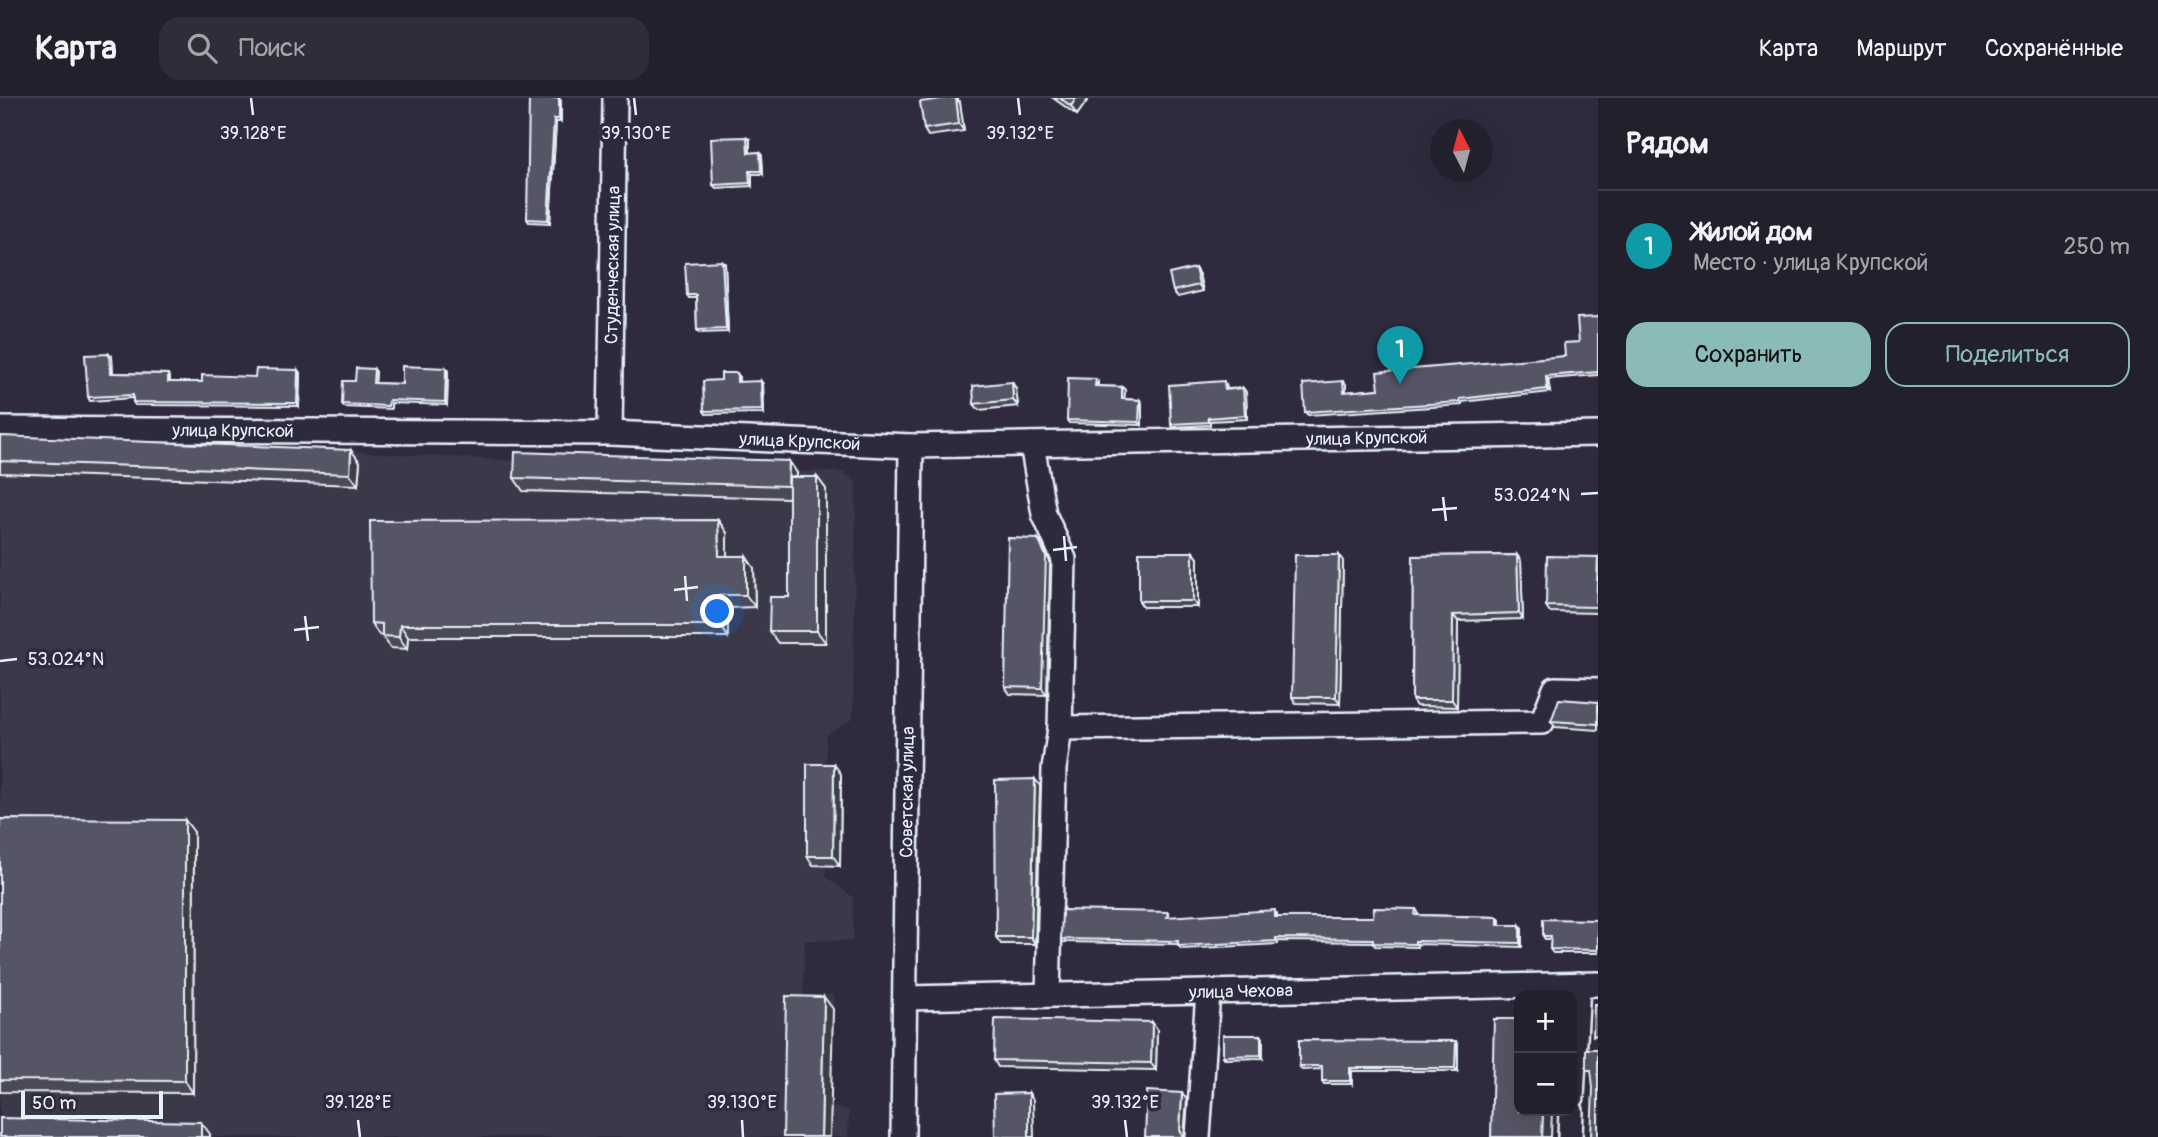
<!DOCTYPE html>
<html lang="ru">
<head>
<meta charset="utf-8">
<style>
	body { margin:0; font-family:Pangolin,sans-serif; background:#2f2d3a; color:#f1f3f6 }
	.controls { position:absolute; right:21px; bottom:21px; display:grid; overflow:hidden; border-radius:14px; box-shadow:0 7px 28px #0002 }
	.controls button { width:63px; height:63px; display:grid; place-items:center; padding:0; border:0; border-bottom:2px solid #403e4a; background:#23202e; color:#f1f3f6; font:35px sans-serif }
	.compass { position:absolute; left:1430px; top:21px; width:63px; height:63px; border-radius:50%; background:#23202e; box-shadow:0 7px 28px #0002; rotate:354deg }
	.scale { position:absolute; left:21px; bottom:18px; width:142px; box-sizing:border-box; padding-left:7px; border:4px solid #e8f1f8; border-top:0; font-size:19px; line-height:24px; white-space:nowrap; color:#e8f1f8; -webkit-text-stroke:5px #2f2a3d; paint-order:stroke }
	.you { position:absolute; left:718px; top:514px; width:24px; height:24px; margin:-18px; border:5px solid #fff; border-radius:50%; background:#1a73e8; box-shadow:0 0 0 10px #1a73e833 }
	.badge { display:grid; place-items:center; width:46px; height:46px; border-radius:50%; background:#8bbbb9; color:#fff; font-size:23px; font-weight:700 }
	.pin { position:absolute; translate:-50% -58px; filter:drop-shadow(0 2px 4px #0008) }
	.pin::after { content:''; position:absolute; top:37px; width:24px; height:21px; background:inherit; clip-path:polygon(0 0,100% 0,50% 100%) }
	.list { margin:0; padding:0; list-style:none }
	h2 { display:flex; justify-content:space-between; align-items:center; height:91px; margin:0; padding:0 28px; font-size:30px }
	h2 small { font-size:23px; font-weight:400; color:#a3a3aa }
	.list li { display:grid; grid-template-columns:46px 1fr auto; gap:21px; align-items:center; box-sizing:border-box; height:112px; padding:0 28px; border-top:2px solid #403e4a }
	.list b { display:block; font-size:26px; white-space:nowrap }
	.list p { margin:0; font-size:23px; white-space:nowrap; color:#a3a3aa }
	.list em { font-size:23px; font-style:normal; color:#a3a3aa }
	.actions { display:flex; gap:14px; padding:21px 28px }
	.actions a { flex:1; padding:16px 0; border:2px solid #8bbbb9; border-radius:21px; text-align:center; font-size:24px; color:#8bbbb9 }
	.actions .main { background:#8bbbb9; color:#111 }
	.icon { flex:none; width:38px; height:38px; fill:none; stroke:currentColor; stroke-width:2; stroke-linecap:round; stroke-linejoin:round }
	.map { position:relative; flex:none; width:1598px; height:1039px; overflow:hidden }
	header { display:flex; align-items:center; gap:42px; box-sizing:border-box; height:98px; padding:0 35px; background:#23202e; border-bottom:2px solid #403e4a }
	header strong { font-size:33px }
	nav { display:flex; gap:38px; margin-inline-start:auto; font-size:24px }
	.search { width:490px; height:63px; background:#2f2d3a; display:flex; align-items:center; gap:18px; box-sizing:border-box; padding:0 24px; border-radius:21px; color:#a3a3aa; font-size:26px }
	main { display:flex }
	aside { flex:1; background:#23202e }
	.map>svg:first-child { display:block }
	.built { fill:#3b3749 }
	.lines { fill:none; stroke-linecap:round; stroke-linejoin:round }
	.minor-casing { stroke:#e8f1f8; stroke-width:28 }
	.minor { stroke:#2f2a3d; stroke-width:23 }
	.wall { fill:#4b4957; stroke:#e8f1f8; stroke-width:2 }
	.shaded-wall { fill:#3d3c47; stroke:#e8f1f8; stroke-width:2 }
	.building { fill:#575565; stroke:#e8f1f8; stroke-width:2 }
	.ticks { fill:none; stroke:#e8f1f8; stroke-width:2.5 }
	.labels { text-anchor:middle; stroke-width:7; stroke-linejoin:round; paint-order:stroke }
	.street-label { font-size:18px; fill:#e8f1f8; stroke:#2f2a3d }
	.ticks-label { font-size:18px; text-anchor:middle; fill:#e8f1f8; stroke:#2f2a3d; stroke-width:7; stroke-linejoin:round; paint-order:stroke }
</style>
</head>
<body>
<header>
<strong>Карта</strong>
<div class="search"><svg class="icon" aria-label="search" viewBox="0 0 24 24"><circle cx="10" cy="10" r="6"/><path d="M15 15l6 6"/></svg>Поиск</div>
<nav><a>Карта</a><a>Маршрут</a><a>Сохранённые</a></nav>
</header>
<main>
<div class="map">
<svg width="1598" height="1039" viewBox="0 0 1598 1039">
	<rect width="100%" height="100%" fill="#2f2a3d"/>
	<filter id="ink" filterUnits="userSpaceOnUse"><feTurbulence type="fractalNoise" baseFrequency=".0143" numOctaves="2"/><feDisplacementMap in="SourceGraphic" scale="14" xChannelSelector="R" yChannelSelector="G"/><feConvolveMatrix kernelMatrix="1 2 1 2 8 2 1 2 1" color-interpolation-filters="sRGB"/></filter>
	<g filter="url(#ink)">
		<path class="built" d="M 0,346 L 241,347 L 641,370 L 843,374 L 856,383 L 853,621 L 826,637 L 826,778 L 853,799 L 853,843 L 805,842 L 803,897 L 834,897 L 832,1009 L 849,1012 L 848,1039 L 0,1039 Z"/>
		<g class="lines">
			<g class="minor-casing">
				<g id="minor">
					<path id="s1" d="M 0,331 L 610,335 L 911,348 L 1598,336"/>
					<path id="s2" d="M 610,335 L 615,0"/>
					<path d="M 1032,346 L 1044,416 L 1064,461 L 1060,630 L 1054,671 L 1048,897"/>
					<path d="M 1060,630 L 1542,624 L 1555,591 L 1598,592"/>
					<path id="s3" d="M 905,900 L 1598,886"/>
					<path d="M 1572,999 L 1578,886"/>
					<path id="s4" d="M 903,1039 L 911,348"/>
					<path d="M 1198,1039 L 1208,894"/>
					<path d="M 1570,1039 L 1571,1013"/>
				</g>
			</g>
			<use href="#minor" class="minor"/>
		</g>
		<path class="wall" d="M 559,0 L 561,3 L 561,24 L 556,24 L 550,125 L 529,124 L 527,121 Z
			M 948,0 L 957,0 L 960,5 L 964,33 L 928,38 L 924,31 Z
			M 1053,0 L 1089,0 L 1077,17 Z
			M 750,42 L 750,55 L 760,54 L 762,58 L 763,76 L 752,76 L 752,88 L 716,90 L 713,87 Z
			M 725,166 L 728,234 L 699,235 L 697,232 L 696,200 L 689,200 L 687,197 Z
			M 1195,170 L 1199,177 L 1203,193 L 1178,199 L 1173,193 Z
			M 1598,219 L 1598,277 L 1548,281 L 1550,294 L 1462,304 L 1462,307 L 1308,317 L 1305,314 L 1343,283 L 1346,286 L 1346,294 L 1379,291 L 1565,258 L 1579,244 Z
			M 112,259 L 113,275 L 168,276 L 170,279 L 170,284 L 202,284 L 255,279 L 298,272 L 300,275 L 299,308 L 135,307 L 133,304 L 133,300 L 90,303 L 88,299 Z
			M 446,270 L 448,273 L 447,307 L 391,305 L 391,311 L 344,309 L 342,306 L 355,283 L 374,271 L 376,274 L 375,285 L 402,286 Z
			M 737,275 L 739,278 L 739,284 L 763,286 L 764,315 L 706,316 L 704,313 L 721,282 Z
			M 1012,284 L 1016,291 L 1018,308 L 979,312 L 974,306 Z
			M 1098,284 L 1098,288 L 1122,289 L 1125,292 L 1124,301 L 1140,302 L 1142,305 L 1142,327 L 1069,325 L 1067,322 Z
			M 1226,286 L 1227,291 L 1243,290 L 1246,294 L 1247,321 L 1210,323 L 1210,327 L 1173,329 L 1171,326 Z
			M 0,338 L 360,364 L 358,387 L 0,375 Z
			M 789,363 L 797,375 L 797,379 L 817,379 L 826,391 L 826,545 L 778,545 L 769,533 L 789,499 L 789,400 L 523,393 L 514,380 Z
			M 718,422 L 727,435 L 727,458 L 754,470 L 755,509 L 728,510 L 728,539 L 408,539 L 407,551 L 391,550 L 382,538 L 379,537 L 371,525 Z
			M 1038,441 L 1043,447 L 1050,464 L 1047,597 L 1010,596 L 1005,589 Z
			M 1193,454 L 1198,460 L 1198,509 L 1143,509 L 1139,503 Z
			M 1517,457 L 1521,463 L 1523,521 L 1458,523 L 1457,609 L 1416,608 L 1412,602 L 1413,458 Z
			M 1598,459 L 1598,515 L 1550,514 L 1546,508 Z
			M 1343,463 L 1340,606 L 1296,605 L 1292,599 Z
			M 1598,604 L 1598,632 L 1555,629 L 1551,623 Z
			M 841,676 L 840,768 L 813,767 L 807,758 Z
			M 1040,688 L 1035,846 L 1001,846 L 996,839 Z
			M 0,721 L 194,734 L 193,995 L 0,994 Z
			M 1416,811 L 1418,814 L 1418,817 L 1498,819 L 1500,822 L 1500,827 L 1522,830 L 1522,849 L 1417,846 L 1417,849 L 1375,848 L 1373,844 L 1278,843 L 1278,846 L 1181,851 L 1178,846 L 1063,844 L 1061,841 L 1168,814 L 1170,819 L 1277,815 L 1277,819 L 1373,819 Z
			M 1598,822 L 1598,855 L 1553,855 L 1550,851 L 1551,841 L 1545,841 L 1543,838 Z
			M 1152,924 L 1157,931 L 1156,972 L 998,969 L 994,962 Z
			M 1261,937 L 1263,940 L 1263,960 L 1225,961 L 1223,958 Z
			M 1458,947 L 1458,973 L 1352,973 L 1352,986 L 1324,986 L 1322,983 L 1322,971 L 1302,972 L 1299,968 Z"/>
		<path class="shaded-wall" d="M 559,0 L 561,3 L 561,24 L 559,21 Z
			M 956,0 L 960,5 L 964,33 L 959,26 Z
			M 1076,0 L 1089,0 L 1077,17 L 1071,8 Z
			M 554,21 L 556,24 L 550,125 L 548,122 Z
			M 747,39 L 750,42 L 750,58 L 748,55 Z
			M 760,54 L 762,58 L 763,76 L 761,73 Z
			M 749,73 L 752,76 L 752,88 L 750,85 Z
			M 722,163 L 725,166 L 728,234 L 726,231 Z
			M 1195,170 L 1199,177 L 1203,193 L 1199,187 Z
			M 109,256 L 112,259 L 113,279 L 111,275 Z
			M 446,270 L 448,273 L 447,307 L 445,304 Z
			M 374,271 L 376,274 L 375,288 L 373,285 Z
			M 298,272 L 300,275 L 299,308 L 297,305 Z
			M 1546,278 L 1548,281 L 1550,294 L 1547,291 Z
			M 761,283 L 763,286 L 764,315 L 762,312 Z
			M 1012,284 L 1016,291 L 1018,308 L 1013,302 Z
			M 1122,289 L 1125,292 L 1124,305 L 1122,301 Z
			M 1243,290 L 1246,294 L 1247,321 L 1245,317 Z
			M 1140,302 L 1142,305 L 1142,327 L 1139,324 Z
			M 351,352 L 360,364 L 358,387 L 350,376 Z
			M 789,363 L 797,375 L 796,401 L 788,388 Z
			M 817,379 L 826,391 L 826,545 L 817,533 Z
			M 718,422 L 727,435 L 727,471 L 719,458 Z
			M 1038,441 L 1043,447 L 1050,464 L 1047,597 L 1042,590 Z
			M 1193,454 L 1198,460 L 1198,509 L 1193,503 Z
			M 1339,457 L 1343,463 L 1340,606 L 1336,599 Z
			M 1517,457 L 1521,463 L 1523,521 L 1519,515 Z
			M 746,458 L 754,470 L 755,509 L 746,497 Z
			M 1598,460 L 1598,511 L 1596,509 Z
			M 719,497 L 728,510 L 728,539 L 720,527 Z
			M 1453,517 L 1458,523 L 1457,609 L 1452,602 Z
			M 400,527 L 408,539 L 407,551 L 399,539 Z
			M 834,666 L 841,676 L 840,768 L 833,758 Z
			M 1035,681 L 1040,688 L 1035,846 L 1031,839 Z
			M 185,722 L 194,734 L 193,995 L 185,983 Z
			M 1520,827 L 1522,830 L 1522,849 L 1520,845 Z
			M 824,899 L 833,911 L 830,1039 L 821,1039 Z
			M 1152,924 L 1157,931 L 1156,972 L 1151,965 Z
			M 1261,937 L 1263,940 L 1263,960 L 1261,957 Z
			M 1456,943 L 1458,947 L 1458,973 L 1455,970 Z
			M 1350,970 L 1352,973 L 1352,986 L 1350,983 Z
			M 1029,995 L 1033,1002 L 1034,1039 L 1029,1039 Z
			M 1182,995 L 1187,1001 L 1184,1039 L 1183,1039 L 1180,1032 Z
			M 1543,1013 L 1552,1013 L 1551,1039 L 1542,1039 Z
			M 201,1024 L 210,1036 L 210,1039 L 201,1039 Z"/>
		<path class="building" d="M 529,0 L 559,0 L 559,21 L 554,21 L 548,122 L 527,121 Z
			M 948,0 L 956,0 L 959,26 L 924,31 L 920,4 Z
			M 1060,0 L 1076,0 L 1071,8 Z
			M 747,39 L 748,55 L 760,54 L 761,73 L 749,73 L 750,85 L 713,87 L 711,40 Z
			M 722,163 L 726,231 L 697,232 L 696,197 L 687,197 L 685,165 Z
			M 1195,170 L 1199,187 L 1173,193 L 1169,176 Z
			M 1598,219 L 1598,274 L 1546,278 L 1547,291 L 1460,301 L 1460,304 L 1305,314 L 1303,286 L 1343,283 L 1344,294 L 1379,291 L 1377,274 L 1565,258 L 1564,245 L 1579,244 L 1577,220 Z
			M 109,256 L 111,275 L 168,276 L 168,284 L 202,284 L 202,277 L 255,279 L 256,271 L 298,272 L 297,305 L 133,304 L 133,297 L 88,299 L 85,257 Z
			M 402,268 L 446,270 L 445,304 L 389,302 L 388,308 L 342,306 L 343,283 L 355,283 L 356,270 L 374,271 L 373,285 L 402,286 Z
			M 721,275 L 737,275 L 737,284 L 761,283 L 762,312 L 704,313 L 703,283 L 721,282 Z
			M 1068,280 L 1096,281 L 1095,288 L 1122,289 L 1122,301 L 1140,302 L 1139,324 L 1067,322 Z
			M 1224,283 L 1225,292 L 1243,290 L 1245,317 L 1208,320 L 1208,324 L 1171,326 L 1169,287 Z
			M 1012,284 L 1013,302 L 974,306 L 973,288 Z
			M 0,338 L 351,352 L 350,376 L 0,363 Z
			M 515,354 L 789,363 L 788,388 L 514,380 Z
			M 789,379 L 817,379 L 817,533 L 769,533 L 770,499 L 789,499 Z
			M 718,422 L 719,458 L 746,458 L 746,497 L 719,497 L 720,527 L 400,527 L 399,539 L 382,538 L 382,526 L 371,525 L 370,423 Z
			M 1008,440 L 1038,441 L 1046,458 L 1042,590 L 1005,589 Z
			M 1139,454 L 1193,454 L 1193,503 L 1139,503 Z
			M 1295,457 L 1339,457 L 1336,599 L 1292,599 Z
			M 1517,457 L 1519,515 L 1453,517 L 1452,602 L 1412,602 L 1413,458 Z
			M 1547,458 L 1598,459 L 1596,509 L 1546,508 Z
			M 1559,601 L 1598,604 L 1598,626 L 1551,623 Z
			M 807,666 L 834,666 L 833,758 L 807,758 Z
			M 1035,681 L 1031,839 L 996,839 L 995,682 Z
			M 0,721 L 185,722 L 185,983 L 0,982 Z
			M 1374,810 L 1416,811 L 1415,817 L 1498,819 L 1498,827 L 1520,827 L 1520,845 L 1415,843 L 1415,846 L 1373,845 L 1373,841 L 1276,840 L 1276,843 L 1178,848 L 1178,843 L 1061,841 L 1062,812 L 1168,814 L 1167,819 L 1275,812 L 1275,819 L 1373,819 Z
			M 1543,821 L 1598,822 L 1598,852 L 1550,851 L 1551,838 L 1543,838 Z
			M 786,898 L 824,899 L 821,1039 L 783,1039 Z
			M 1594,906 L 1598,906 L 1598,937 L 1593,938 Z
			M 995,921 L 1152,924 L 1151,965 L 994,962 Z
			M 1494,921 L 1519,921 L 1519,1013 L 1543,1013 L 1542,1039 L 1491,1039 Z
			M 1223,937 L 1261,937 L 1261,957 L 1223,958 Z
			M 1299,942 L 1456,943 L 1455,970 L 1350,970 L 1350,983 L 1322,983 L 1322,968 L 1299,968 Z
			M 1586,951 L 1598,951 L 1598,1039 L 1591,1039 L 1593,990 L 1591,972 L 1586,972 Z
			M 1147,993 L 1182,995 L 1180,1032 L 1183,1039 L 1145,1039 Z
			M 1029,995 L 1029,1039 L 995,1039 L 994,996 Z
			M 0,1020 L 201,1024 L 201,1039 L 0,1039 Z"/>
	</g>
	<path class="ticks" d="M 251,0 L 253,17M 634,0 L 636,17M 1018,0 L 1020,17M 1581,396 L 1598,395M 1443,399 L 1446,423M 1432,412 L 1457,410M 1064,438 L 1066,463M 1053,452 L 1077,449M 685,478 L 687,503M 674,492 L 698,489M 305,518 L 308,543M 294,532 L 319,529M 0,563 L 17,561M 358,1022 L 360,1039M 742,1022 L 743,1039M 1125,1022 L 1127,1039"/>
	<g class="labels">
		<g class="street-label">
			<text dy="6" stroke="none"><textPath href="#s2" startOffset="168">Студенческая улица</textPath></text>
			<text dy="6" stroke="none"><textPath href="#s1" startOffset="233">улица Крупской</textPath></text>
			<text dy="6" stroke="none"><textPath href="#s1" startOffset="1367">улица Крупской</textPath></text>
			<text dy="6" stroke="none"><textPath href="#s1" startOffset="800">улица Крупской</textPath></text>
			<text dy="6" stroke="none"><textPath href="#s4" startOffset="345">Советская улица</textPath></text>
			<text dy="6" stroke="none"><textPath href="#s3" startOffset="336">улица Чехова</textPath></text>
		</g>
	</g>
	<g class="ticks-label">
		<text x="253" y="41">39.128°E</text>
		<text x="636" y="41">39.130°E</text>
		<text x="1020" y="41">39.132°E</text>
		<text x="1532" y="403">53.024°N</text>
		<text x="66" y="567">53.024°N</text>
		<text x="358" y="1010">39.128°E</text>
		<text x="742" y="1010">39.130°E</text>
		<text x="1125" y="1010">39.132°E</text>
	</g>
</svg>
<div class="controls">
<button>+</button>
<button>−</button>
</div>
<svg class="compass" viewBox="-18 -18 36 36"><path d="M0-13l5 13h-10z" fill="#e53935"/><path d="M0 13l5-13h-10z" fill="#a3a3aa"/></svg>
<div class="scale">50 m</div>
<div class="you"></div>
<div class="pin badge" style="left:1400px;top:286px;background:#0f9aa8">1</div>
</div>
<aside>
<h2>Рядом<small></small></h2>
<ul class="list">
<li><span class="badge" style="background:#0f9aa8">1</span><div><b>Жилой дом</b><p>Место · улица Крупской</p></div><em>250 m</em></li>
</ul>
<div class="actions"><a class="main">Сохранить</a><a>Поделиться</a></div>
</aside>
</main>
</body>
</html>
